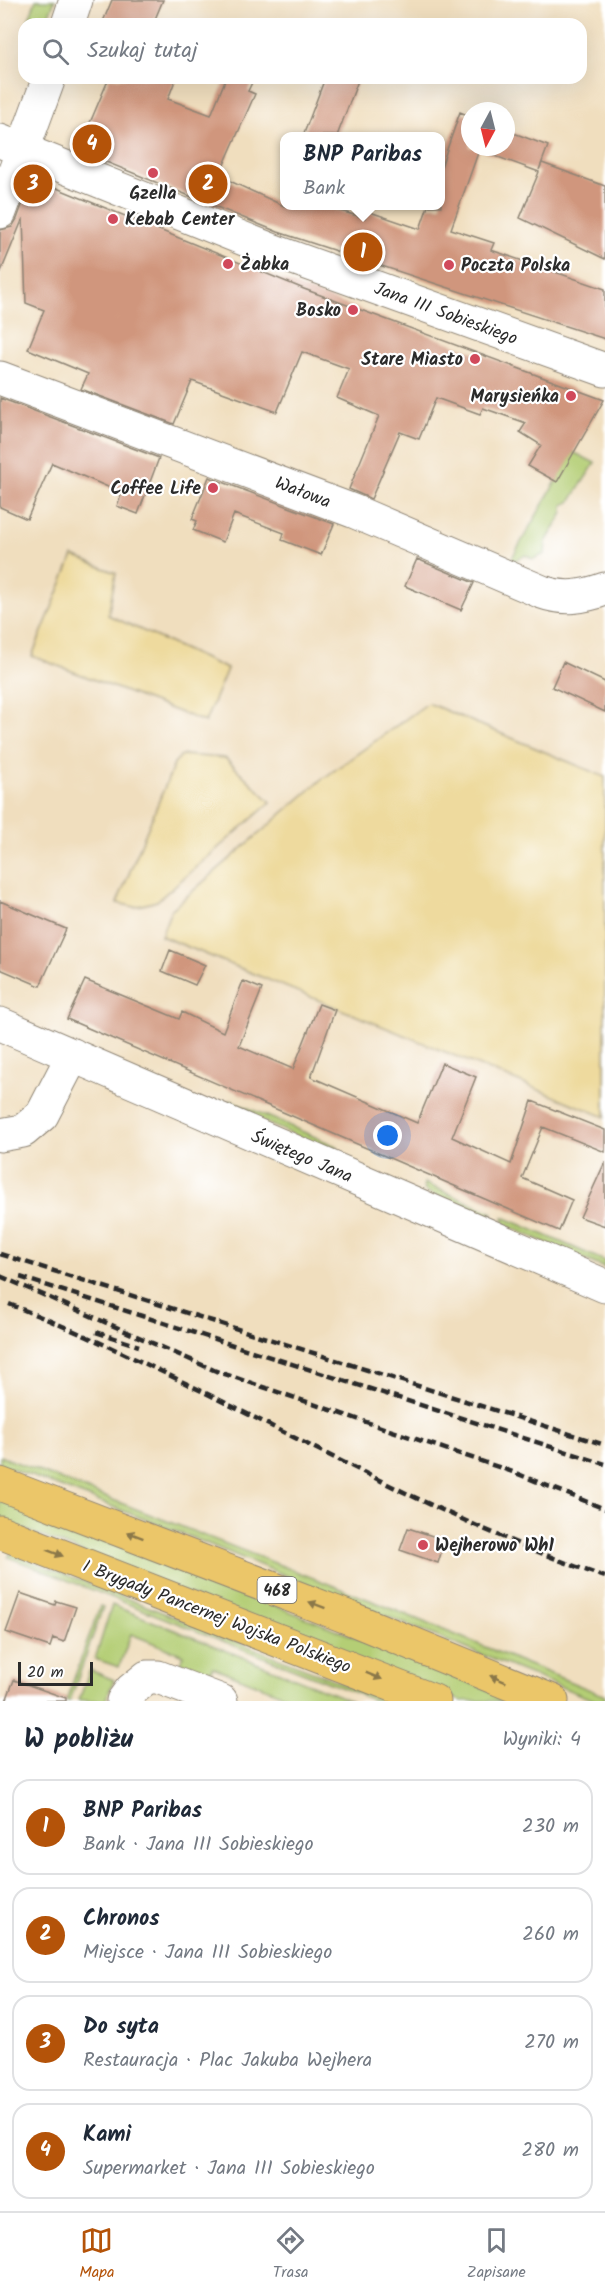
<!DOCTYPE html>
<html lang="pl">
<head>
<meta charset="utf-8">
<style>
	body { margin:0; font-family:Kalam,sans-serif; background:#f2f2f3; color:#1f2937 }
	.compass { position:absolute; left:461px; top:102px; width:54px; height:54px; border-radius:50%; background:#fff; box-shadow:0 6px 24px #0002; rotate:187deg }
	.scale { position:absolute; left:18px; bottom:15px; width:75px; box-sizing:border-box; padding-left:6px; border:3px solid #2b2b2b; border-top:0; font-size:16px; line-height:21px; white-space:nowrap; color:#2b2b2b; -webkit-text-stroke:4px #fff; paint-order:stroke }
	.you { position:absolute; left:388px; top:1136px; width:21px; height:21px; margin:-15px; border:4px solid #fff; border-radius:50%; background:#1a73e8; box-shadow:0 0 0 9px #1a73e833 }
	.badge { display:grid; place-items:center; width:39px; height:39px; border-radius:50%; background:#b45309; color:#fff; font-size:20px; font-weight:700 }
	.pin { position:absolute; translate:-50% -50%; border:3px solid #fff; box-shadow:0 2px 6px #0006 }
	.popup { position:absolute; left:280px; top:132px; width:165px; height:78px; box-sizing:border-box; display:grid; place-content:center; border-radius:12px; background:#fff; filter:drop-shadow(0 2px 4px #0005); font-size:20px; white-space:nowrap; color:#747a83 }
	.popup b { font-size:22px; color:#1f2937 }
	.popup::after { content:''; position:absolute; left:50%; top:100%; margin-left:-12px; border:12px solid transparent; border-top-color:#fff }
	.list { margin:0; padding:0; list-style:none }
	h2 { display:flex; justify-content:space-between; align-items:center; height:78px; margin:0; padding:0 24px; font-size:26px }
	h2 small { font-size:20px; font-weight:400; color:#747a83 }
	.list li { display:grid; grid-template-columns:39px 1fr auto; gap:18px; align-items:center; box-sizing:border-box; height:96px; margin:0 12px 12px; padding:0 12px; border:2px solid #e0e1e3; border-radius:18px }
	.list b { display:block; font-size:22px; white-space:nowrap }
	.list p { margin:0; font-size:20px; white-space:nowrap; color:#747a83 }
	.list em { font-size:20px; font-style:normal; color:#747a83 }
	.icon { flex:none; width:33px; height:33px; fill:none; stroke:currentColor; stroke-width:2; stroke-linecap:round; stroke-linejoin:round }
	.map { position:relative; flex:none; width:605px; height:1701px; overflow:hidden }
	.search { position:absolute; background:#fff; box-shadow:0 6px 24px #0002; left:18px; right:18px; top:18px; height:66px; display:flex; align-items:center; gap:15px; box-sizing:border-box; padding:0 21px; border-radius:18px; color:#747a83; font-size:22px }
	.sheet { height:510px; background:#fff }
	nav { display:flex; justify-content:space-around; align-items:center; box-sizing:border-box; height:84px; border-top:2px solid #e0e1e3; background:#fff; font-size:16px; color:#747a83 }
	nav a { display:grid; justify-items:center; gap:3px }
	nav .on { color:#b45309 }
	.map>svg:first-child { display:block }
	.green { fill:#b4ce74; stroke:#707c50; stroke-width:1.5 }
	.sand { fill:#eeda9e; stroke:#8c8264; stroke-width:1.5 }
	.building { fill:#d0967d }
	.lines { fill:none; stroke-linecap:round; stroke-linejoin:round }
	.minor-casing { stroke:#8e8474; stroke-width:35 }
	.major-casing { stroke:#8e8474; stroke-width:35 }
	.minor { stroke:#fff; stroke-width:33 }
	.major { stroke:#ebc669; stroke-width:33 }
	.rail { stroke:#2b2b2b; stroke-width:4.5; stroke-dasharray:9 4.5; stroke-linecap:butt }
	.oneway { fill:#8b784a }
	.poi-dot { fill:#d1495b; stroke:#fff; stroke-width:2 }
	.labels { text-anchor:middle; stroke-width:4.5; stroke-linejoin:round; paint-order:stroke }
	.shield { fill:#fff; stroke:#6b6b6b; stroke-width:1.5 }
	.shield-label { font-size:16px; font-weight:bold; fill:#2b2b2b }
	.poi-label { font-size:18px; font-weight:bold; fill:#2b2b2b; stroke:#fff; text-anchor:start }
	.street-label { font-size:18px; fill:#2b2b2b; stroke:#fff }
</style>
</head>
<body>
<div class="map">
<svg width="605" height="1701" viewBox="0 0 605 1701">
	<rect width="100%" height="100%" fill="#fff"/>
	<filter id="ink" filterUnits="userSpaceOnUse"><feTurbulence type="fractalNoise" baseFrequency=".0167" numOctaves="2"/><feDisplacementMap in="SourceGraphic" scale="12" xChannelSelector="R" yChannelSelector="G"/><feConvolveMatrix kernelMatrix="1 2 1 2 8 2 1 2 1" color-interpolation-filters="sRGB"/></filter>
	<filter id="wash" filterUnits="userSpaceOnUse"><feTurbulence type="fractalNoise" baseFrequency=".008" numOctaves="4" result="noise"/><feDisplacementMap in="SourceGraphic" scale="24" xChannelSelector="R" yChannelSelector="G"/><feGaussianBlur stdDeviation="1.35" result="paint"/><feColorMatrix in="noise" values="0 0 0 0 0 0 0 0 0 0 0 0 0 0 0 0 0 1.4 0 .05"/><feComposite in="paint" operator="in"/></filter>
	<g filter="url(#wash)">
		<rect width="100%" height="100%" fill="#f0debe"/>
		<path class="green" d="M 36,0 L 55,0 L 45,24 L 27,24 Z
			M 573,452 L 595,463 L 570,502 L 563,505 L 563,513 L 546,542 L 545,554 L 533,559 L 526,555 L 509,563 Z
			M 230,1100 L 338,1147 L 332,1151 L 227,1106 Z
			M 424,1183 L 493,1213 L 486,1217 L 425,1191 Z
			M 503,1217 L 605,1261 L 605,1268 L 505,1225 Z
			M 0,1456 L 375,1602 L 605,1696 L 605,1701 L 596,1701 L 176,1531 L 0,1464 Z
			M 0,1497 L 517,1701 L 461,1701 L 0,1520 Z
			M 11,1553 L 388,1701 L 376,1701 L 8,1557 Z
			M 112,1605 L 352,1701 L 298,1701 L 213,1667 L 207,1678 L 198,1682 L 180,1670 L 183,1655 L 131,1634 L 119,1667 L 95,1659 Z
			M 100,1606 L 103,1607 L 70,1701 L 66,1701 Z
			M 90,1670 L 114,1680 L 105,1701 L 79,1700 Z"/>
		<path class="sand" d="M 73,556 L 116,573 L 108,615 L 227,669 L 205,722 L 32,656 Z
			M 428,703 L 605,777 L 605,1117 L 161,936 L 171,910 L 321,780 Z
			M 182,755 L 225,758 L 271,802 L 157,901 L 135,907 L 117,903 L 175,762 Z"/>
		<g id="blocks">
			<path class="building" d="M 112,0 L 163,0 L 153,24 L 102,24 Z
				M 109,78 L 176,78 L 168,99 L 211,115 L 226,78 L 254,78 L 248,91 L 255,94 L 219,176 L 284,206 L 322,206 L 365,218 L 367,211 L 420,229 L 428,206 L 441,206 L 441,167 L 460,112 L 470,116 L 470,147 L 506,147 L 506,130 L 548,146 L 539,170 L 542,163 L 605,186 L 605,259 L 520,218 L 539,172 L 479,150 L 451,229 L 494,243 L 491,250 L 605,289 L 605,339 L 278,232 L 84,153 L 81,144 Z
				M 325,78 L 359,78 L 337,136 L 303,136 Z
				M 32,178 L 304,289 L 604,400 L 557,482 L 528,466 L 541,445 L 520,432 L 526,423 L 483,408 L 480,414 L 436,398 L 419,439 L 400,432 L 371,499 L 349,489 L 379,416 L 337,398 L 349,369 L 302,352 L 277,412 L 192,381 L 174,424 L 81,389 L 88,374 L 28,349 L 44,310 L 26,303 L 23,218 L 0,274 L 0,230 L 12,227 L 17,219 Z
				M 0,398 L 159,458 L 138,514 L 117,506 L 122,493 L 52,463 L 27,519 L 0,507 Z
				M 209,477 L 334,524 L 321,555 L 282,540 L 284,533 L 234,514 L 223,542 L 193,530 L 197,521 L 192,519 Z
				M 417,559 L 474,583 L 461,610 L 405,586 Z
				M 563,662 L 605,682 L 605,712 L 552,687 Z
				M 0,901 L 66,929 L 40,986 L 0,969 Z
				M 170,950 L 205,965 L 195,985 L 162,971 Z
				M 85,980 L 179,1019 L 182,1012 L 223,1032 L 243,981 L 262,989 L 239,1046 L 293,1069 L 319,1004 L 335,1010 L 311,1077 L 417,1123 L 442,1063 L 476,1077 L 452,1137 L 511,1164 L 532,1101 L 605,1130 L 605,1152 L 543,1127 L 522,1178 L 572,1200 L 559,1231 L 67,1019 Z
				M 605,1162 L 605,1226 L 580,1217 Z
				M 408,1528 L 445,1540 L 438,1563 L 400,1550 Z
				M 20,1593 L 55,1605 L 56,1601 L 76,1607 L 64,1642 L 53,1638 L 50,1647 L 6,1632 Z
				M 14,1680 L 66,1698 L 66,1701 L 6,1701 Z"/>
		</g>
	</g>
	<g filter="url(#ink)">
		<use href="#blocks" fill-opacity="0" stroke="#8e8474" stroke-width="1.5"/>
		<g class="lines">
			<g class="minor-casing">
				<path id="minor" d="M 68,24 L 76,0
					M 0,141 L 274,251 L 605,370
					M 0,212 L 49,78
					M 0,378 L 353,511 L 542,592 C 564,600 583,597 605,589
					M 0,1024 L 605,1286
					M 0,1135 L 23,1131 L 42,1115 L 73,1055
					M 123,1701 L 131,1690 L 147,1677 L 158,1677 L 221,1701"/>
			</g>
			<g class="major-casing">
				<path id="major" d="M 0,1484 L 350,1618 L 552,1701
					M 0,1532 L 434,1701"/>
			</g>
			<use href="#minor" class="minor"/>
			<use href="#major" class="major"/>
			<path class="rail" d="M 0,1254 L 605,1445
				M 0,1276 L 216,1371 L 513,1472 L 605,1509
				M 20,1277 L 605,1464
				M 9,1304 C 213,1384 398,1505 605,1577
				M 96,1332 L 139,1346"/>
		</g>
		<defs><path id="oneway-solid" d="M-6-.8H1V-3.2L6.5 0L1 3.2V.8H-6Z" transform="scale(1.5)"/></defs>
		<g class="oneway">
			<use href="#oneway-solid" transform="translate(135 1535) rotate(-159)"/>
			<use href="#oneway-solid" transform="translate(55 1553) rotate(21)"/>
			<use href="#oneway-solid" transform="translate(317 1605) rotate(-159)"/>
			<use href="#oneway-solid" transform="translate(374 1676) rotate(22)"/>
			<use href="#oneway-solid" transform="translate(498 1679) rotate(-158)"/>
		</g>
	</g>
	<g class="poi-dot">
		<circle cx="153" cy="173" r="6"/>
		<circle cx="113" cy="219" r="6"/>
		<circle cx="228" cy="264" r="6"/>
		<circle cx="449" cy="265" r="6"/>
		<circle cx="353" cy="310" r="6"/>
		<circle cx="475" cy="359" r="6"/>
		<circle cx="571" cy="396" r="6"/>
		<circle cx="213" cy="488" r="6"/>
		<circle cx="423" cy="1545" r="6"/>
	</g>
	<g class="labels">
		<rect class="shield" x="257.5" y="1577" width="39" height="26" rx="4.5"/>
		<g class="shield-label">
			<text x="277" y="1596">468</text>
		</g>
		<g class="poi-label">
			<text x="153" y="199" text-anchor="middle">Gzella</text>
			<text x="125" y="225">Kebab Center</text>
			<text x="240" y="270">Żabka</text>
			<text x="461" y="271">Poczta Polska</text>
			<text x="341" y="316" text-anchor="end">Bosko</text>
			<text x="463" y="365" text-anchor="end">Stare Miasto</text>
			<text x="559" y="402" text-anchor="end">Marysieńka</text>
			<text x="201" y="494" text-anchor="end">Coffee Life</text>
			<text x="435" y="1551">Wejherowo Wh1</text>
		</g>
		<g class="street-label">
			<text transform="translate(446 313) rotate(20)" y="6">Jana III Sobieskiego</text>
			<text transform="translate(303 492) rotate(21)" y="6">Wałowa</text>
			<text transform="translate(302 1156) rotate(23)" y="6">Świętego Jana</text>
			<text transform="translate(217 1616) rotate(21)" y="6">I Brygady Pancernej Wojska Polskiego</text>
		</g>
	</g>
</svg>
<svg class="compass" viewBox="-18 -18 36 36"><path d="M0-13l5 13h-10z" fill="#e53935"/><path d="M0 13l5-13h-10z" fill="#747a83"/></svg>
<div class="scale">20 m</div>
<div class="you"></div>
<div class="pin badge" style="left:363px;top:252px">1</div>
<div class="popup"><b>BNP Paribas</b>Bank</div>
<div class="pin badge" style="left:208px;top:184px">2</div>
<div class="pin badge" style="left:33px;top:184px">3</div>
<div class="pin badge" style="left:92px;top:144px">4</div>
<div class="search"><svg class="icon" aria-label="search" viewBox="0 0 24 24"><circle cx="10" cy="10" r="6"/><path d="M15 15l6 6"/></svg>Szukaj tutaj</div>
</div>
<section class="sheet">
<h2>W pobliżu<small>Wyniki: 4</small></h2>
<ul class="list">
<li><span class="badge">1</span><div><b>BNP Paribas</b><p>Bank · Jana III Sobieskiego</p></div><em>230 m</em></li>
<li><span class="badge">2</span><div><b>Chronos</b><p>Miejsce · Jana III Sobieskiego</p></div><em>260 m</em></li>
<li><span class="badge">3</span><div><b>Do syta</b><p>Restauracja · Plac Jakuba Wejhera</p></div><em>270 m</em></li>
<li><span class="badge">4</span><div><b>Kami</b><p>Supermarket · Jana III Sobieskiego</p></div><em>280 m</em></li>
</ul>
</section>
<nav>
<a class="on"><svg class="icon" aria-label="map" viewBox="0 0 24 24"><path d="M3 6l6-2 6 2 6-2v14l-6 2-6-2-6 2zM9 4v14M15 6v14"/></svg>Mapa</a>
<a><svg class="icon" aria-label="directions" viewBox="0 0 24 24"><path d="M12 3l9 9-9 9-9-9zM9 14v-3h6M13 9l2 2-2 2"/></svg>Trasa</a>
<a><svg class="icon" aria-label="saved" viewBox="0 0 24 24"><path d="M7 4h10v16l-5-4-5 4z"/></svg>Zapisane</a>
</nav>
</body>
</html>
